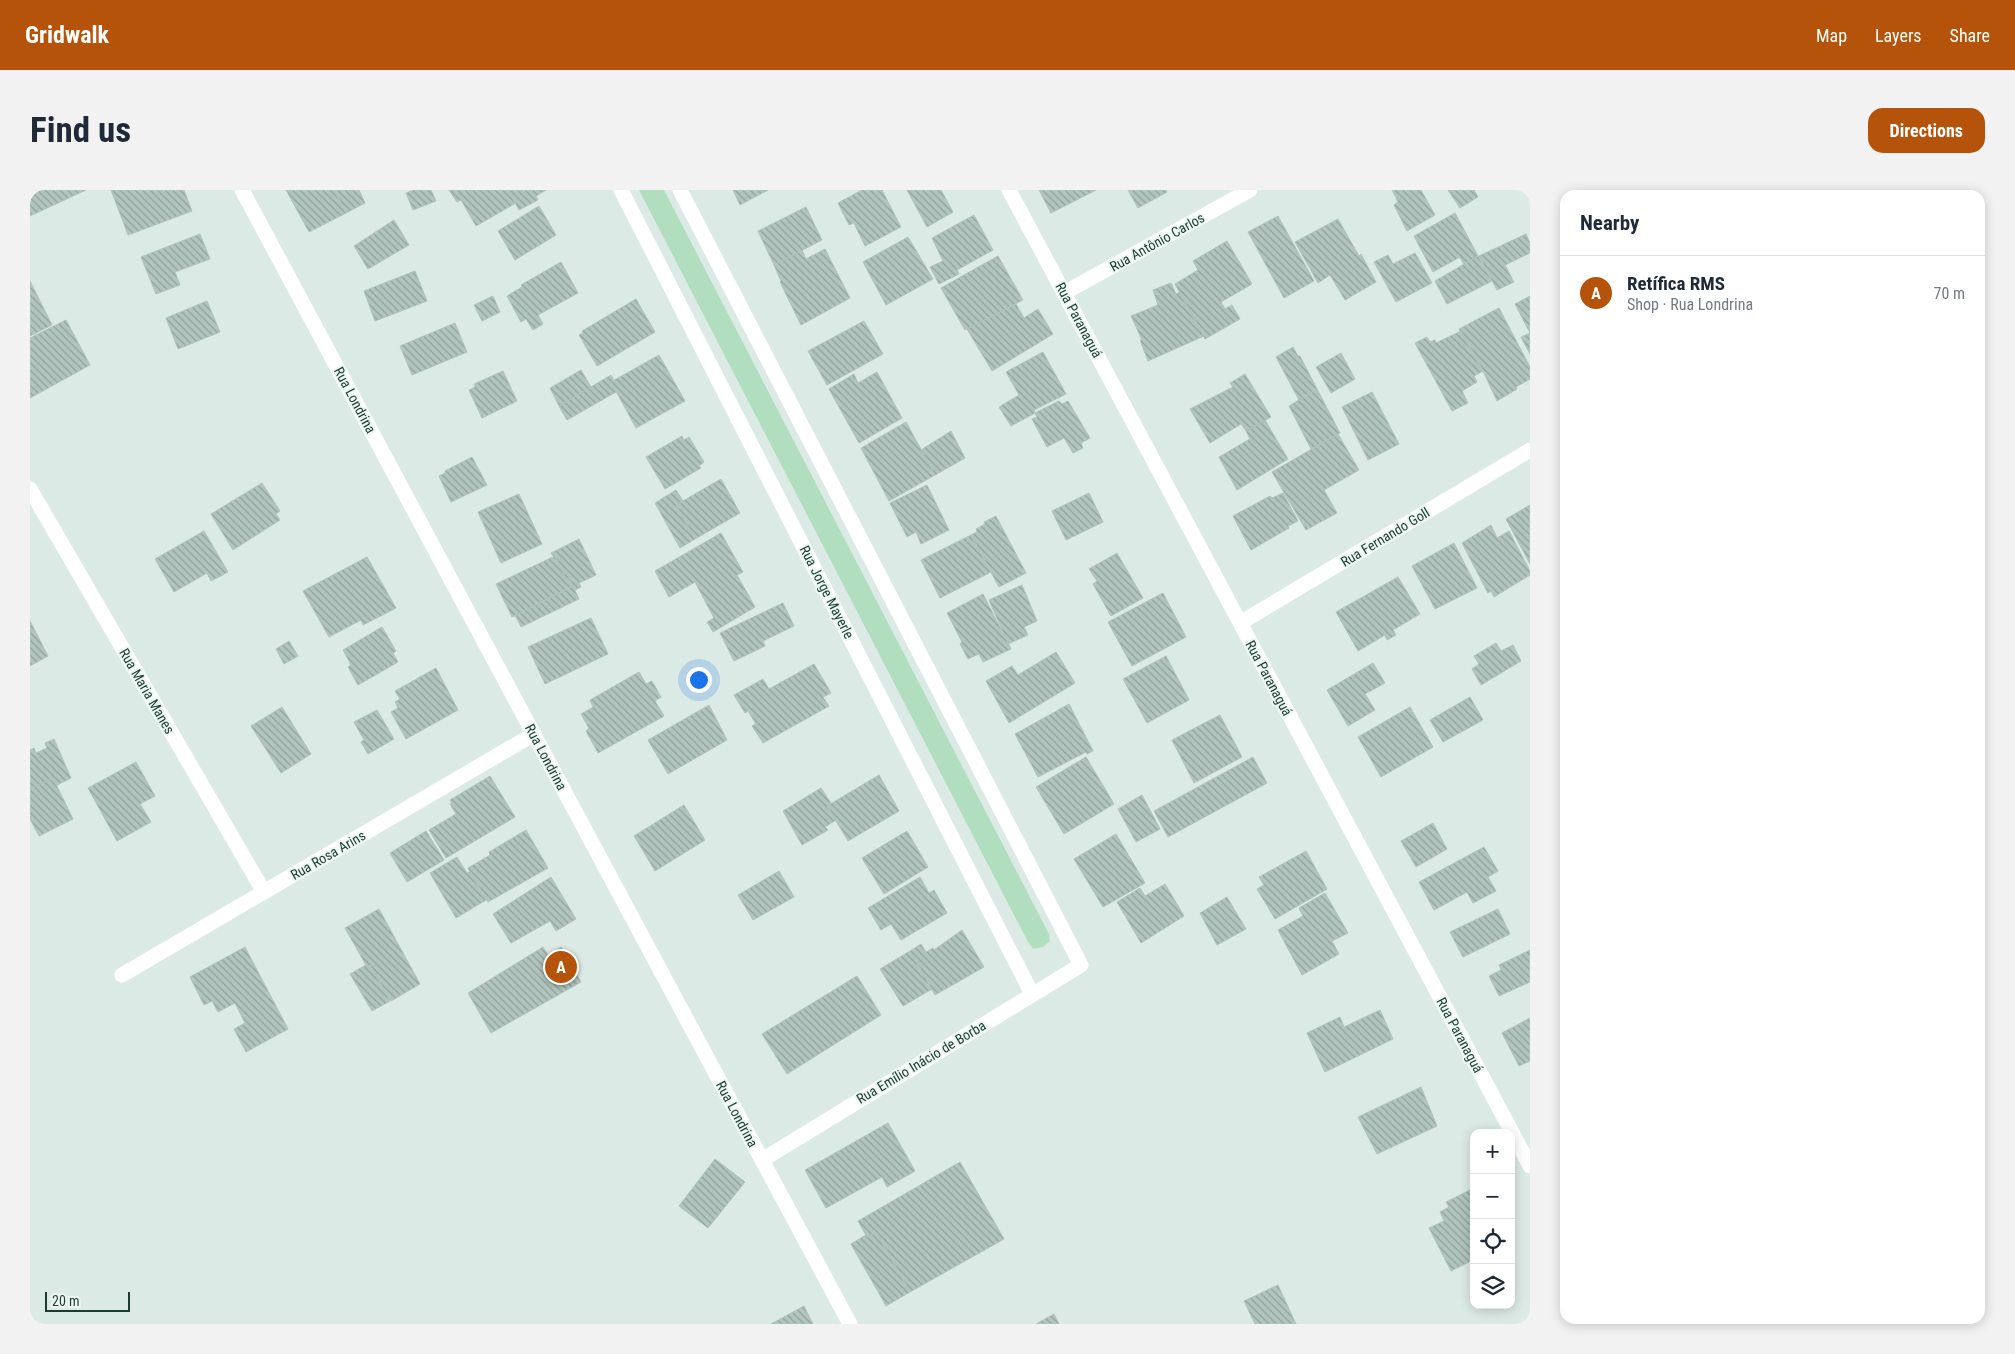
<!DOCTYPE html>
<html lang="en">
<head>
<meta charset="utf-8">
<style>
	body { margin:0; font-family:"Roboto Condensed",sans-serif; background:#f2f2f3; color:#1f2937 }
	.controls { position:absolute; right:15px; bottom:15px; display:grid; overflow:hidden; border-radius:10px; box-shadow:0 2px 12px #0003 }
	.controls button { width:45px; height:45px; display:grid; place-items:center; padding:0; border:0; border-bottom:1px solid #e0e1e3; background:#fff; color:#1f2937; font:25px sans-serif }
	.scale { position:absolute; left:15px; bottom:12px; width:85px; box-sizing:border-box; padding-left:5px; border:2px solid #1d3b34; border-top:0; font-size:14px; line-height:18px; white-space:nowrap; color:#1d3b34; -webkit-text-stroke:4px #edf7f2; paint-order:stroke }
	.you { position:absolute; left:668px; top:489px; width:18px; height:18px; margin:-12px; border:4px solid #fff; border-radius:50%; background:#1a73e8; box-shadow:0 0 0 8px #1a73e833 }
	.badge { display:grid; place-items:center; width:32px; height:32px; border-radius:50%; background:#b45309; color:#fff; font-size:16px; font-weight:700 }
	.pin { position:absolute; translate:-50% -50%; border:2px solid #fff; box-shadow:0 1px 5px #0006 }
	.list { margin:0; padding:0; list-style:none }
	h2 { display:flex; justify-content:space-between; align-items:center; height:65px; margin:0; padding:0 20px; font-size:21px }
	h2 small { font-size:16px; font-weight:400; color:#747a83 }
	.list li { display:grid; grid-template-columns:32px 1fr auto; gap:15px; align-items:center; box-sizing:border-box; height:75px; padding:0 20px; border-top:1px solid #e0e1e3 }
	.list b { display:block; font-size:19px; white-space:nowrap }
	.list p { margin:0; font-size:16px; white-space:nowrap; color:#747a83 }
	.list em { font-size:16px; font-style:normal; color:#747a83 }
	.icon { flex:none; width:28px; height:28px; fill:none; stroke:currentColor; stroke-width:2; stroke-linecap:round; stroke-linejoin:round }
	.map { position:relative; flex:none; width:1500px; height:1134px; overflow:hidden; border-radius:15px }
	header { display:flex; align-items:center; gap:30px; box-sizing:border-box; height:70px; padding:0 25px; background:#b45309; color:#fff }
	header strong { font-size:24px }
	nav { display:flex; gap:28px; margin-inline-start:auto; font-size:18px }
	.intro { display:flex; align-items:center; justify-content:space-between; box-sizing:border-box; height:120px; padding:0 30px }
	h1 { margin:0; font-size:35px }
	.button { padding:12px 22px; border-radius:15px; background:#b45309; color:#fff; font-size:18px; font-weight:700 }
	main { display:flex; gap:30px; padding:0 30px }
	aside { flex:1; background:#fff; border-radius:15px; box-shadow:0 2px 12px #0003 }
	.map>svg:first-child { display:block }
	.green { fill:#b2dec0 }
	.building { fill:url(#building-back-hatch); stroke:#aec4bc }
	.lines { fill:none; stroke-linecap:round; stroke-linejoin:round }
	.minor { stroke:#fff; stroke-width:15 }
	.labels { text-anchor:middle; stroke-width:4; stroke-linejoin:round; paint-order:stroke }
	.street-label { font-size:14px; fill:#1d3b34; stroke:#edf7f2 }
</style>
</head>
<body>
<header>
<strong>Gridwalk</strong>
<nav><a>Map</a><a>Layers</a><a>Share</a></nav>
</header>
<div class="intro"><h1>Find us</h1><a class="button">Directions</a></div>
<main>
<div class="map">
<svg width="1500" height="1134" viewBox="0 0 1500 1134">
	<defs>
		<pattern id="building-back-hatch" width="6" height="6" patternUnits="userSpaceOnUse" patternTransform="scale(1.25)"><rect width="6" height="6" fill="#b1c5be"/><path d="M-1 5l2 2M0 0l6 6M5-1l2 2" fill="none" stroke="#8fa19b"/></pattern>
	</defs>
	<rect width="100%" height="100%" fill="#dceae5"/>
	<path class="green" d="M 609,0 L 634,0 L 1019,744 L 1020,751 L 1013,757 L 1003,759 L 998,752 Z"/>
	<path class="building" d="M 0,0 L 56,0 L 0,26 Z
		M 81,0 L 154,0 L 162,21 L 98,45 Z
		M 256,0 L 304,0 L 316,23 L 279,42 Z
		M 304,0 L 329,0 L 335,13 L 316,23 Z
		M 384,0 L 401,0 L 406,11 L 383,20 L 376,3 Z
		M 419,0 L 478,0 L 486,13 L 446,36 L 431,10 L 427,12 Z
		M 478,0 L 516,0 L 506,6 L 508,10 L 489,20 Z
		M 703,0 L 738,0 L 710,15 Z
		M 832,0 L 852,0 L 871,37 L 835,56 L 824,33 L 819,35 L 808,13 Z
		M 877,0 L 911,0 L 923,22 L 897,37 Z
		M 1009,0 L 1066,0 L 1021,23 Z
		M 1098,0 L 1136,0 L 1137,2 L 1108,18 Z
		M 1362,0 L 1391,0 L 1405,25 L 1377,41 L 1364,15 L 1368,12 Z
		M 1418,0 L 1444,0 L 1448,7 L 1430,18 Z
		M 509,16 L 526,45 L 485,70 L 468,41 Z
		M 776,17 L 792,50 L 744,75 L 728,41 Z
		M 1425,23 L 1448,66 L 1434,75 L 1430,67 L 1403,82 L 1384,46 Z
		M 944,25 L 963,60 L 927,80 L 929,84 L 909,94 L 900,77 L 913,71 L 902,48 Z
		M 1248,26 L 1284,91 L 1254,108 L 1218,42 Z
		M 1308,29 L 1329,66 L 1331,64 L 1346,92 L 1315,110 L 1300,85 L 1288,93 L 1265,52 Z
		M 364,30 L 379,55 L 338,79 L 324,56 Z
		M 170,44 L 180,69 L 145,82 L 150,95 L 126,104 L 111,67 Z
		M 1496,44 L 1500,53 L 1500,63 L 1475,75 L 1484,92 L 1467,100 L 1449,66 Z
		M 878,47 L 903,89 L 856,115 L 833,72 Z
		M 1197,51 L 1222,94 L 1191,112 L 1195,119 L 1202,115 L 1210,129 L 1175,149 L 1145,94 L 1168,80 L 1163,71 Z
		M 795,59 L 820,108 L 771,135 L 750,92 L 751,91 L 744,75 L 772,60 L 776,69 Z
		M 1385,63 L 1402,93 L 1366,112 L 1344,72 L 1358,65 L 1363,74 Z
		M 968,66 L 993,110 L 935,140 L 911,98 Z
		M 1448,66 L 1462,91 L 1417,114 L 1405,91 Z
		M 531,72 L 548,103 L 508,125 L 513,134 L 503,140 L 496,129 L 491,132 L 477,106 L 492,97 L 491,95 Z
		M 385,81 L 397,111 L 345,131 L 334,101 Z
		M 0,91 L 22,135 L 0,146 Z
		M 1141,93 L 1146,104 L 1150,102 L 1174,146 L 1118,171 L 1110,150 L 1112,150 L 1101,126 L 1128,115 L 1123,100 Z
		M 463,106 L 470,122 L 452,131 L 444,115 Z
		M 1500,106 L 1500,164 L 1491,147 L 1500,143 L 1485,114 Z
		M 606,109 L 625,142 L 567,176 L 549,145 L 553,143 L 552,141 Z
		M 177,111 L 190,142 L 148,159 L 136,128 Z
		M 986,114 L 994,128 L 1008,119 L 1023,144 L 962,181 L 937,139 Z
		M 1469,118 L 1500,177 L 1500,189 L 1486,197 L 1487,199 L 1467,211 L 1453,181 L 1429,139 Z
		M 36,130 L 60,175 L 0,208 L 0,148 Z
		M 834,131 L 853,164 L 797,195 L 778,161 Z
		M 425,133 L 437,162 L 382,185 L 370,156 Z
		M 1431,141 L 1453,181 L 1444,186 L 1447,192 L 1432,201 L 1438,213 L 1422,221 L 1385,153 L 1397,147 L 1400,152 L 1405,150 L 1406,153 Z
		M 1263,157 L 1268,166 L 1270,166 L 1287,199 L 1269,210 L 1246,167 Z
		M 1013,162 L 1036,204 L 1004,220 L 1005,223 L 981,236 L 969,217 L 989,205 L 976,182 Z
		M 1311,163 L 1325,189 L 1301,203 L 1286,177 Z
		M 629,165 L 655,211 L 606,238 L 581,192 Z
		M 551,180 L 561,197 L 529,216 L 520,198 Z
		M 473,181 L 487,211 L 452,228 L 439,200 L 445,197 L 444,194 Z
		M 847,182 L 872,228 L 829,253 L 799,199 L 824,184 L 828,193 Z
		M 1215,184 L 1241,227 L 1216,241 L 1211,234 L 1180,253 L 1160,219 L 1203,197 L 1200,193 Z
		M 581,185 L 584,191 L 581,192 L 586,202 L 537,230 L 529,216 Z
		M 1287,199 L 1310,243 L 1281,259 L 1259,216 Z
		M 1342,202 L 1369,254 L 1338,270 L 1312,217 Z
		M 1029,211 L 1032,214 L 1038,211 L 1060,248 L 1051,253 L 1053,258 L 1043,263 L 1034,248 L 1017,257 L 1002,229 L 1007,227 L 1005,223 Z
		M 1235,230 L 1258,269 L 1207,300 L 1189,267 L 1220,249 L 1216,241 Z
		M 876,232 L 905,285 L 859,311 L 831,258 Z
		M 921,241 L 935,268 L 905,285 L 891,260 Z
		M 1308,244 L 1329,280 L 1294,300 L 1307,323 L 1276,340 L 1242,282 Z
		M 652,246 L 654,250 L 659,247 L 674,272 L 669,276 L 671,278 L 635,299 L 616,267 Z
		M 442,267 L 457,295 L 421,312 L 409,286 L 415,283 L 415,281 Z
		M 691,289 L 710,323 L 665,349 L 646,315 Z
		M 232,293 L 250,321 L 246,324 L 250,330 L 203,360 L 181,324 Z
		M 897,295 L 919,340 L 891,354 L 886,342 L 877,347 L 860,313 Z
		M 646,300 L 653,311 L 646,315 L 665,349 L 650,358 L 625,313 Z
		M 1059,303 L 1073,332 L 1036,350 L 1022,321 Z
		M 1253,303 L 1268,331 L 1258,336 L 1259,338 L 1221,360 L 1203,326 L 1240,306 L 1242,308 Z
		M 489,304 L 512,354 L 471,373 L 448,322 Z
		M 1500,315 L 1500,374 L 1476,329 Z
		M 966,326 L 996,383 L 969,397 L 941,345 L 947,342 L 946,339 L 955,334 L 954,332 Z
		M 1461,335 L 1467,348 L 1479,341 L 1500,381 L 1500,385 L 1464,407 L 1461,401 L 1458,403 L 1432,353 Z
		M 174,341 L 198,382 L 181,391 L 177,383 L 144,402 L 125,369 Z
		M 691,343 L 713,382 L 707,385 L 725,417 L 683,442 L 677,432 L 684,428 L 665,392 L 639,407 L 625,381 Z
		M 941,345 L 961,382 L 910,408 L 891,370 Z
		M 549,349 L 566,385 L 549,393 L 551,397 L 545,400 L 539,388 L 536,389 L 525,366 L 523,366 L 521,363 Z
		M 1424,353 L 1447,398 L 1405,419 L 1382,376 Z
		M 1087,363 L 1113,408 L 1081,426 L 1063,394 L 1067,391 L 1059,379 Z
		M 525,366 L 536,389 L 539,388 L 543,396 L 482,427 L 466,394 Z
		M 337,367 L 366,418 L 333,435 L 331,430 L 299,447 L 273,401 Z
		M 1368,387 L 1390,424 L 1363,440 L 1366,445 L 1357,450 L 1355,445 L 1328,461 L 1306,422 Z
		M 992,395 L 1007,431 L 994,437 L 998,445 L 978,454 L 959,410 Z
		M 543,396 L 549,409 L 491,437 L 485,425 Z
		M 1133,403 L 1156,447 L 1102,476 L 1078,432 Z
		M 953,404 L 981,459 L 953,472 L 949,464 L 938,469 L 930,454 L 932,452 L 917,423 Z
		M 753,413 L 764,436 L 733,451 L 735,456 L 704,471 L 690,443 Z
		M 561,428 L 578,464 L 515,494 L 498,457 Z
		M 0,431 L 18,466 L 0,476 Z
		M 352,437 L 366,461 L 363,463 L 368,472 L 328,495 L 318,477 L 321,475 L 313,460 Z
		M 259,451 L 268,466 L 254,474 L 246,459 Z
		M 1466,453 L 1471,461 L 1483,455 L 1491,471 L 1451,495 L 1442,479 L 1449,474 L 1444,466 Z
		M 1026,462 L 1045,493 L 979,533 L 956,491 L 982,476 L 988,485 Z
		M 1136,466 L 1159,510 L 1117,533 L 1093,489 Z
		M 1343,473 L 1355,493 L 1335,504 L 1345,520 L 1318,536 L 1297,500 Z
		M 784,474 L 801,503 L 793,507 L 799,516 L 733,553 L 722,536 L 726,534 L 718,521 L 715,523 L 704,505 L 733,489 L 739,499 Z
		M 406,478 L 428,520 L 376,549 L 361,522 L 368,518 L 365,512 L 370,509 L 365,501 Z
		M 609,482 L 616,494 L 622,491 L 631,507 L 625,511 L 634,526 L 568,563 L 556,541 L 559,538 L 551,524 L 563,517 L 560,510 Z
		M 1440,507 L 1453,530 L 1413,552 L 1400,530 Z
		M 1039,514 L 1063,561 L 1057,564 L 1056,562 L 1008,587 L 985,544 Z
		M 679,515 L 697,550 L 638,584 L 618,550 Z
		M 252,517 L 281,564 L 251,583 L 221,536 Z
		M 1380,517 L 1403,557 L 1351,587 L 1328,547 Z
		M 347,520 L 364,549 L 338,564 L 331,552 L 334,550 L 324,532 Z
		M 1190,525 L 1212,567 L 1164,593 L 1142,550 Z
		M 24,549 L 41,588 L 27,595 L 23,588 L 0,599 L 0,560 L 4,558 L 6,563 L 17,558 L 15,553 Z
		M 1056,567 L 1084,614 L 1034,644 L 1006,597 Z
		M 1223,567 L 1237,593 L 1138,647 L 1124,621 Z
		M 106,572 L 125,606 L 110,614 L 121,632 L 87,651 L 58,598 Z
		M 849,585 L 869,621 L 818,651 L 797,616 Z
		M 460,586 L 485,627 L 416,668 L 399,640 L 426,624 L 420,614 L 422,613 L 420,610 Z
		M 23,588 L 43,629 L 9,646 L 0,629 L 0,599 Z
		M 791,598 L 801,613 L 797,616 L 806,630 L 795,637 L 798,640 L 772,655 L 753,621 Z
		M 1112,605 L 1130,639 L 1106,652 L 1088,619 Z
		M 654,615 L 675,650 L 625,681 L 604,646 Z
		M 1403,633 L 1417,659 L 1386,677 L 1371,651 Z
		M 496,640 L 518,678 L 458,712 L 438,678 L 460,665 L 459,662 Z
		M 396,641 L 414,670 L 377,692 L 360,663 Z
		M 877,641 L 898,677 L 854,704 L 832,668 Z
		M 1086,644 L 1115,693 L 1073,717 L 1044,669 Z
		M 1454,657 L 1468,681 L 1458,687 L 1466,701 L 1443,713 L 1437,702 L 1404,720 L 1389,692 Z
		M 1276,661 L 1297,699 L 1245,729 L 1227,699 L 1234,695 L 1229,687 Z
		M 427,667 L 437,683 L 440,681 L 456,710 L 426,728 L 400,683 Z
		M 749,681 L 764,707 L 723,730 L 708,705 Z
		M 521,687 L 546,729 L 526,741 L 520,731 L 481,753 L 463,724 Z
		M 890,687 L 899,703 L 904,700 L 917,723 L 871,750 L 861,734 L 851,740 L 838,718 Z
		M 1135,694 L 1154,726 L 1111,753 L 1087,712 L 1110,698 L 1115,706 Z
		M 1295,703 L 1318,743 L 1302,751 L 1309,764 L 1272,785 L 1248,740 L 1273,726 L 1269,718 Z
		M 1197,707 L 1216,739 L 1187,755 L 1170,723 Z
		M 349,719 L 390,794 L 361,811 L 340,775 L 337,777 L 315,738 Z
		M 1468,719 L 1480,744 L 1433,767 L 1420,742 Z
		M 932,740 L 954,777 L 905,805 L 880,761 L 891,754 L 896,762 L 903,758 L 904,760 Z
		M 215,757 L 258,839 L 216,862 L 204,839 L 215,833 L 205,813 L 188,822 L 182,811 L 174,815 L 160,787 Z
		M 513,757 L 518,765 L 531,757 L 551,792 L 461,843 L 438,803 Z
		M 1500,760 L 1500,792 L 1469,806 L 1459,786 L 1471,780 L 1469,775 Z
		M 880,761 L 902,799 L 873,816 L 850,779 Z
		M 336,775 L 337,777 L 340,775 L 360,811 L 342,821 L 320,784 Z
		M 827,786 L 851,825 L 757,884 L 732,844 Z
		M 1350,820 L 1363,849 L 1295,882 L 1277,843 L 1310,827 L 1314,837 Z
		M 1500,828 L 1500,871 L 1489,876 L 1472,843 Z
		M 1391,897 L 1407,936 L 1347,964 L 1328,927 Z
		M 858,933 L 885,981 L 857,997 L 852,987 L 796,1018 L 775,980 Z
		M 685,969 L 715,992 L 678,1038 L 649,1016 Z
		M 930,972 L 974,1049 L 880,1102 L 846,1042 L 837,1047 L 828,1031 Z
		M 1444,998 L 1444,1072 L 1443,1070 L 1421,1081 L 1399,1038 L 1414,1031 L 1410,1022 L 1419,1017 L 1416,1012 Z
		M 846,1042 L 880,1102 L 856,1116 L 821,1054 L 836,1045 L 837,1047 Z
		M 1248,1095 L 1266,1134 L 1225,1134 L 1214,1111 Z
		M 774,1116 L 783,1134 L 741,1134 Z
		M 1024,1124 L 1029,1134 L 1006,1134 Z"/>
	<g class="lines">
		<path class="minor" d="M 212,0 L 820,1134
			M 591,0 L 1002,804
			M 650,0 L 1051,775 L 732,970
			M 979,0 L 1500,976
			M 1034,103 L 1220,0
			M 0,299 L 234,702
			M 1210,433 L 1500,260
			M 92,785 L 504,544"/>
	</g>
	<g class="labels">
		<g class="street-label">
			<text transform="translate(1127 52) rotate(-29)" y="5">Rua Antônio Carlos</text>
			<text transform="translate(1049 130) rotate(62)" y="5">Rua Paranaguá</text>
			<text transform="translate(325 210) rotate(62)" y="5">Rua Londrina</text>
			<text transform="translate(1355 347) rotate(-31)" y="5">Rua Fernando Goll</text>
			<text transform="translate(797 402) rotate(63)" y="5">Rua Jorge Mayerle</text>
			<text transform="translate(1239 488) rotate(62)" y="5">Rua Paranaguá</text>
			<text transform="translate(117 501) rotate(60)" y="5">Rua Maria Manes</text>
			<text transform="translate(516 567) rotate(62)" y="5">Rua Londrina</text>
			<text transform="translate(298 665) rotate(-30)" y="5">Rua Rosa Arins</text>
			<text transform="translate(1430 845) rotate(62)" y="5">Rua Paranaguá</text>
			<text transform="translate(891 872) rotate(-31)" y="5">Rua Emílio Inácio de Borba</text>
			<text transform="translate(707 924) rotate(62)" y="5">Rua Londrina</text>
		</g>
	</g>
</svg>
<div class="controls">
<button>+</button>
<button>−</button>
<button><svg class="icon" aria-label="locate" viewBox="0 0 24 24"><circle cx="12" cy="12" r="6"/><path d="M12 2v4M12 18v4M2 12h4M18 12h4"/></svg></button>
<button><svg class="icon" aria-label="layers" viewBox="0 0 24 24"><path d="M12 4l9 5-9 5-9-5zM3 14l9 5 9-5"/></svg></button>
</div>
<div class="scale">20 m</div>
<div class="you"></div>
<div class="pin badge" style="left:531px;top:777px">A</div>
</div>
<aside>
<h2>Nearby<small></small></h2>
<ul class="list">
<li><span class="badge">A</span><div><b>Retífica RMS</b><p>Shop · Rua Londrina</p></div><em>70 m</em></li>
</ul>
</aside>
</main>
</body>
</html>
